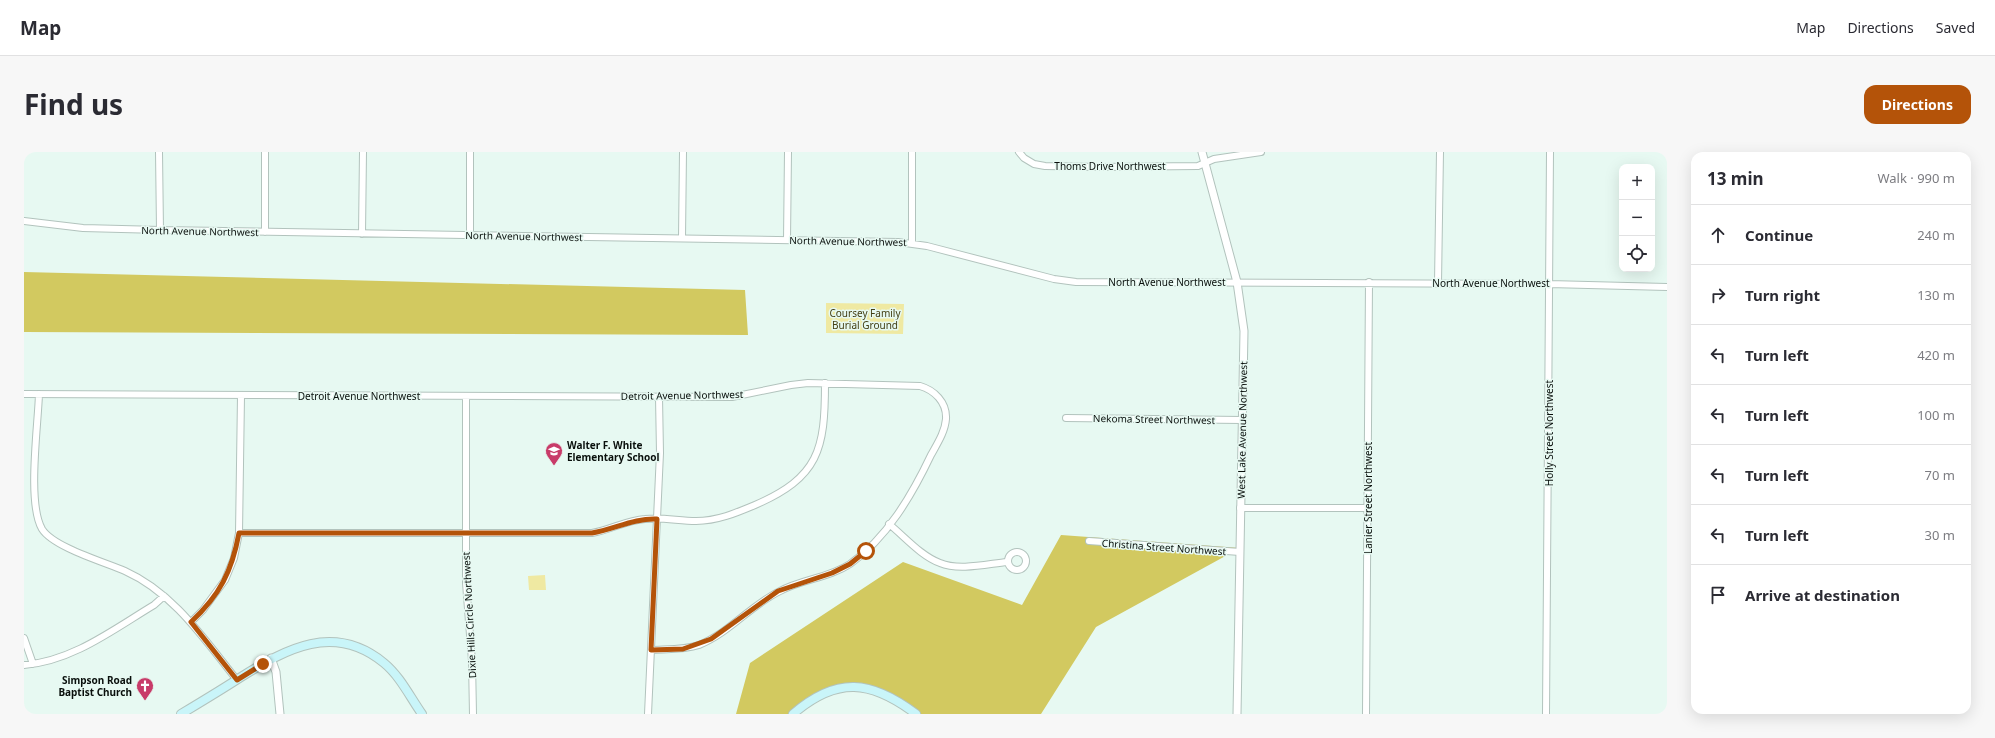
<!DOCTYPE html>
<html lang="en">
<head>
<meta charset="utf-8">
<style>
	body { margin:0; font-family:"Noto Sans",sans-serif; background:#f7f7f7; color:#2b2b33 }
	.controls { position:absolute; right:12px; top:12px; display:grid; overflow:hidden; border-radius:8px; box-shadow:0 4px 16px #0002 }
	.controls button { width:36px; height:36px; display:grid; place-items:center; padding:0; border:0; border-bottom:1px solid #e1e1e2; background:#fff; color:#2b2b33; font:20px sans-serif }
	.stop { position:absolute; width:12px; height:12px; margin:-9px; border:3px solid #b45309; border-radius:50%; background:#fff }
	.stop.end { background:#b45309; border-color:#fff; box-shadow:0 1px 4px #0008 }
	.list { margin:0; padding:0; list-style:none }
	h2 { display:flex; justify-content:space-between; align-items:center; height:52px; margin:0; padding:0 16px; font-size:17px }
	h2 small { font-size:13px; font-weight:400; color:#7c7c81 }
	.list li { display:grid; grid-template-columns:26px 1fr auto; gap:12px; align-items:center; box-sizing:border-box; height:60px; padding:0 16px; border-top:1px solid #e1e1e2 }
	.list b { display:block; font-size:15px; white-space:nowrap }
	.list em { font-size:13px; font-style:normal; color:#7c7c81 }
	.icon { flex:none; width:22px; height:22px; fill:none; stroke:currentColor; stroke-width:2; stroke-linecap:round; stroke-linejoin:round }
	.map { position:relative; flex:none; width:1643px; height:562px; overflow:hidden; border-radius:12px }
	header { display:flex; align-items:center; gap:24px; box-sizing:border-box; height:56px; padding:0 20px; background:#fff; border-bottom:1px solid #e1e1e2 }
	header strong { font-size:19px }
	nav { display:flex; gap:22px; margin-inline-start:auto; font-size:14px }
	.intro { display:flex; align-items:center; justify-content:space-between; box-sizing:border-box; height:96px; padding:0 24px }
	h1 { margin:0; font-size:28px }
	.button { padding:10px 18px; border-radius:12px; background:#b45309; color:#fff; font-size:14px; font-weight:700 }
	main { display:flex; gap:24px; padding:0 24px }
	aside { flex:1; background:#fff; border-radius:12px; box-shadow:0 4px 16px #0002 }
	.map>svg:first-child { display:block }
	.green { fill:#efe9a2 }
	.forest { fill:#d2c960 }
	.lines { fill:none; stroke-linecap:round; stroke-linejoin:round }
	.minor-casing { stroke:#b2c3bd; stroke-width:8 }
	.tertiary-casing { stroke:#b2c3bd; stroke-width:9 }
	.secondary-casing { stroke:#b2c3bd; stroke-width:10 }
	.minor { stroke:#fff; stroke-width:6 }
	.tertiary { stroke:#fff; stroke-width:7 }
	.secondary { stroke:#c9f5f9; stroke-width:8 }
	.route { stroke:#b45309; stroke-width:5 }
	.labels { text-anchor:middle; stroke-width:3; stroke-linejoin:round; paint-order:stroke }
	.street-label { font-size:10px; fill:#090f0c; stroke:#e7f9f2 }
	.park-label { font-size:10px; fill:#444014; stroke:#e7f9f2 }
	.poi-label { font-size:10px; font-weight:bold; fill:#090f0c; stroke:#e7f9f2; text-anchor:start }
</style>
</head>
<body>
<header>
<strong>Map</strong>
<nav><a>Map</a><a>Directions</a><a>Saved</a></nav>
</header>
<div class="intro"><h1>Find us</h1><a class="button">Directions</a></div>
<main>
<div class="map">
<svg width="1643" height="562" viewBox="0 0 1643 562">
	<rect width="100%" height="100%" fill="#e7f9f2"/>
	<path class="green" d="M 802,151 L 880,152 L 879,182 L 802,181 Z
		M 521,423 L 522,438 L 505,438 L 504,424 Z"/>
	<path class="forest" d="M 0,120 L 721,138 L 724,183 L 0,180 Z
		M 1037,383 L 1216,396 L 1072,475 L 1017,562 L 887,562 L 867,541 L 823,533 L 772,562 L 712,562 L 726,511 L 879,410 L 998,453 Z"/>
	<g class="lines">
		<g class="minor-casing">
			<path id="minor" d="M 135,0 L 136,78
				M 241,0 L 241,80
				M 995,0 L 1000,6 L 1010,12 L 1021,14 L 1076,15 L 1174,14 L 1190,7 L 1237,0
				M 0,69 L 59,76 L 136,78 L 874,90 L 903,94 L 1030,127 L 1052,130 L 1525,132 L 1643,135
				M 338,82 L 339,0
				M 446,83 L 446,0
				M 658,86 L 659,0
				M 763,88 L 764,0
				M 888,91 L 888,0
				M 1414,131 L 1416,0
				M 0,242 L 708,245 L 767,233 L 784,231 L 896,234 C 910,238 923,250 922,267 C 921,280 913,292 907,303 C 888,343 863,386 826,412 C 805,426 778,427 756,439 C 727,453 705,481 675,493 C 660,498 643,497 627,498
				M 15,242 C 14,274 3,351 18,377 C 29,395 80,410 101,419 C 150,441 180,487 213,528
				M 442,244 L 442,431 L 448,509 L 449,562
				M 1042,266 L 1218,268
				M 1216,356 L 1344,356
				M 865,372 C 881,385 897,404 916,411 C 935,419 963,412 983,410
				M 215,381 L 568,381 C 586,378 603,368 621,367 C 638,365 655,369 672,369 C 693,369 712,361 731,353 C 795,325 801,298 801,231
				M 1065,389 L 1216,400
				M984 409a9 9 0 1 1 18 0a9 9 0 1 1-18 0Z
				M 167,470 L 179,458 L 201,428 L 210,406 L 215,381 L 217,244
				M 0,486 L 9,512
				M 0,513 C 49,509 90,477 130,453 L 140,444
				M 624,562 L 636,301 L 635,245
				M 1342,562 L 1345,130
				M 1522,562 L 1526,0"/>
		</g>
		<g class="tertiary-casing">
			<path id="tertiary" d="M 1178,0 L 1213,130 L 1220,179 L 1213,562
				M 247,506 L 252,520 L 256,562"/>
		</g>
		<g class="secondary-casing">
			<path id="secondary" d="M 157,562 C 177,550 197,538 217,525 C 262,497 310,470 360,511 C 376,524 386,545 398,562
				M 769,562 C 813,524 847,528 892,562"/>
		</g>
		<use href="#minor" class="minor"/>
		<use href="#tertiary" class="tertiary"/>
		<use href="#secondary" class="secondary"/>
	</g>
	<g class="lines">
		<path class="route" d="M 239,512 L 213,528 L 167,470 C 196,443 208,419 215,381 L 568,381 C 591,377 610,366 633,367 L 627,498 L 659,497 L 687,487 L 754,439 L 808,421 L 826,412 L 842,399"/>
	</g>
	<defs>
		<g id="school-pin" transform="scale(0.9)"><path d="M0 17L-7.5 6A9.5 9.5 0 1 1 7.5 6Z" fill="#c83b69" stroke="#e7f9f2"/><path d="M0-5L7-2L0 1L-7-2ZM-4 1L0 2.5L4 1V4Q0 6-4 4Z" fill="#fff"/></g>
		<g id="church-pin" transform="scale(0.9)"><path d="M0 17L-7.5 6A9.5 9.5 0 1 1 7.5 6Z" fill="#c83b69" stroke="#e7f9f2"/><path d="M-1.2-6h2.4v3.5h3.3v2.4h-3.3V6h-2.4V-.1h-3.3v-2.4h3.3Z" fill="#fff"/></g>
	</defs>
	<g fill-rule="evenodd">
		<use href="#school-pin" x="530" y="299"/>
		<use href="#church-pin" x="121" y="534"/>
	</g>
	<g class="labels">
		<g class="street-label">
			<text x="1086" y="18">Thoms Drive Northwest</text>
			<text transform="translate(176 79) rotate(1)" y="4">North Avenue Northwest</text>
			<text transform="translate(500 84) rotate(1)" y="4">North Avenue Northwest</text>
			<text transform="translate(824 89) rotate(1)" y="4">North Avenue Northwest</text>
			<text x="1143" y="134">North Avenue Northwest</text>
			<text x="1467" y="135">North Avenue Northwest</text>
			<text transform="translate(658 243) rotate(-1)" y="4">Detroit Avenue Northwest</text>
			<text x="335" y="248">Detroit Avenue Northwest</text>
			<text transform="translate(1130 267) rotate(1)" y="4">Nekoma Street Northwest</text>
			<text transform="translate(1218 278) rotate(-89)" y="4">West Lake Avenue Northwest</text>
			<text transform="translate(1525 281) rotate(-90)" y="4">Holly Street Northwest</text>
			<text transform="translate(1344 346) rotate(-90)" y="4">Lanier Street Northwest</text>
			<text transform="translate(1140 395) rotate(4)" y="4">Christina Street Northwest</text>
			<text transform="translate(445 463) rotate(-93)" y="4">Dixie Hills Circle Northwest</text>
		</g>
		<g class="park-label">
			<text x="841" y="165">Coursey Family<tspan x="841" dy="12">Burial Ground</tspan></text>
		</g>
		<g class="poi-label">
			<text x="543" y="297">Walter F. White<tspan x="543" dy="12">Elementary School</tspan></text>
			<text x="108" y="532" text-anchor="end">Simpson Road<tspan x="108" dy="12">Baptist Church</tspan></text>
		</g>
	</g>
</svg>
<div class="controls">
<button>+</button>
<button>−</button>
<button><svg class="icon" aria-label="locate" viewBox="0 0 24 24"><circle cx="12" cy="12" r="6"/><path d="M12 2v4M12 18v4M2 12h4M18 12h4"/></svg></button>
</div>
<div class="stop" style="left:842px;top:399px"></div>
<div class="stop end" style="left:239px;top:512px"></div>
</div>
<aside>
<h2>13 min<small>Walk · 990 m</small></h2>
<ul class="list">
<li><svg class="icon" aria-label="ahead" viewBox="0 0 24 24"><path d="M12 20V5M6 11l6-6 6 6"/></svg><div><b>Continue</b></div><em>240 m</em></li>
<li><svg class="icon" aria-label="right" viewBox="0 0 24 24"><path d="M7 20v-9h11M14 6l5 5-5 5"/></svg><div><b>Turn right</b></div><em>130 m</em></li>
<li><svg class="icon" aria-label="left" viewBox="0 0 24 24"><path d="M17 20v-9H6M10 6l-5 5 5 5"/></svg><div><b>Turn left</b></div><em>420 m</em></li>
<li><svg class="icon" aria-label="left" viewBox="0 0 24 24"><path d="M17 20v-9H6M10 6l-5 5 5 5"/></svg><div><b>Turn left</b></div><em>100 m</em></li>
<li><svg class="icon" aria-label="left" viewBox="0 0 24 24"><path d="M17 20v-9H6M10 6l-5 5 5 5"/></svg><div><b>Turn left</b></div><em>70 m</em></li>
<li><svg class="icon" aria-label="left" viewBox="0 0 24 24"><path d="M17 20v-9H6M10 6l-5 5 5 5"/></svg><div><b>Turn left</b></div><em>30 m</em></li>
<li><svg class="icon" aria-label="arrive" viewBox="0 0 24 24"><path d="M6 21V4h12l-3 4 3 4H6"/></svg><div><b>Arrive at destination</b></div></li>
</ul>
</aside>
</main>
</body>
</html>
